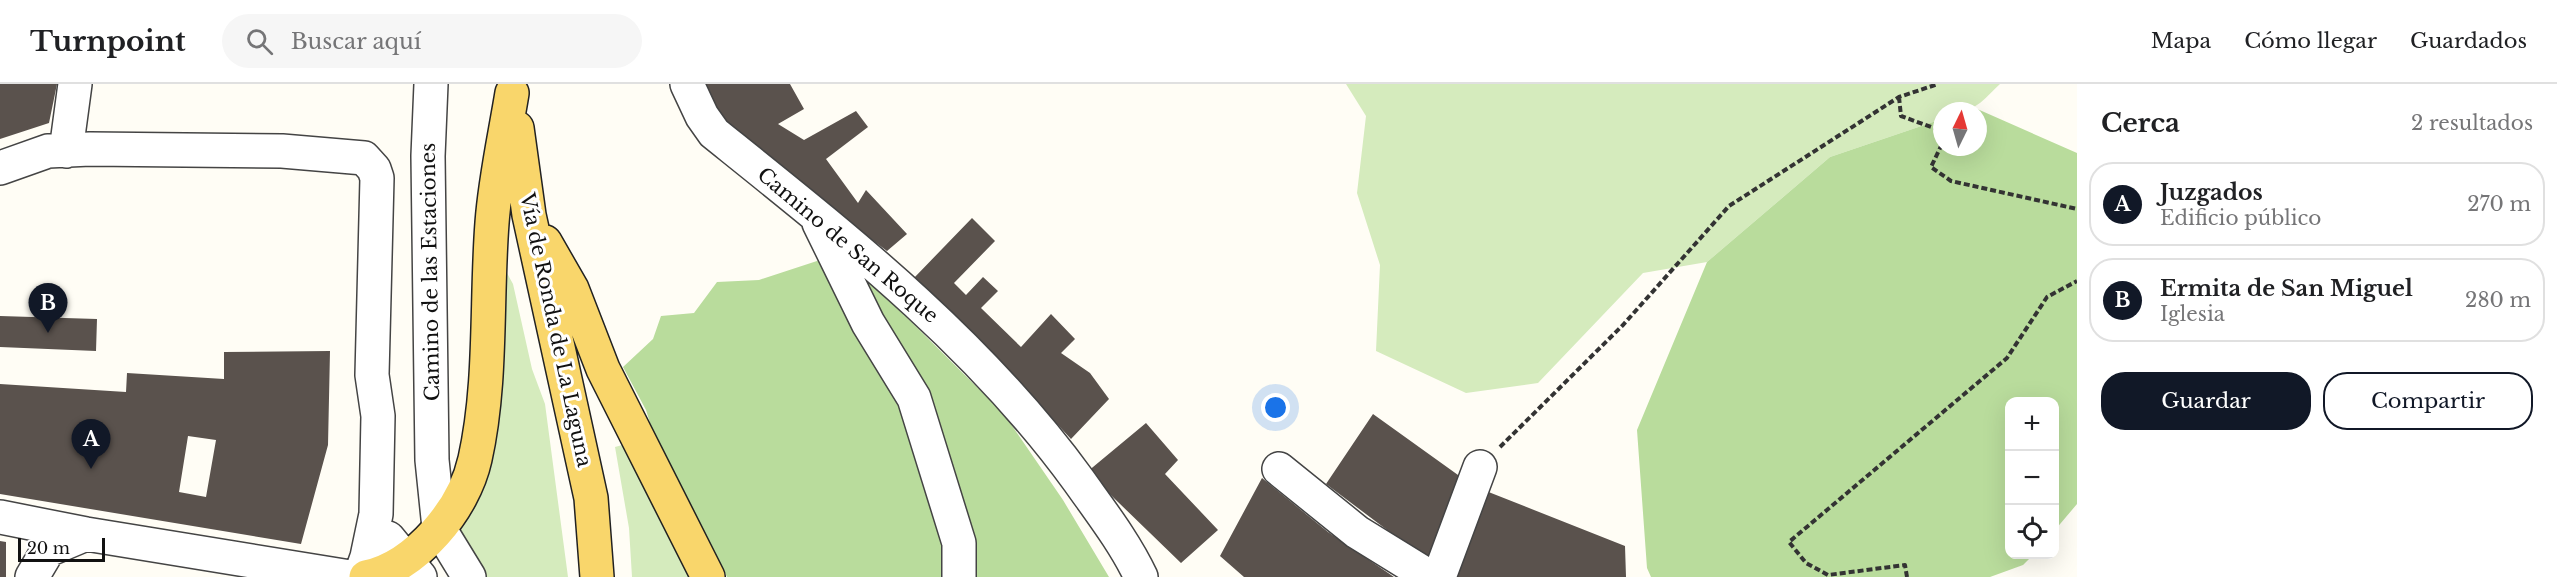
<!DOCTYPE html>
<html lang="es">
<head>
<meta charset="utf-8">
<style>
	body { margin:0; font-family:"Libre Baskerville",serif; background:#f6f6f6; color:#202124 }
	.controls { position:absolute; right:18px; bottom:18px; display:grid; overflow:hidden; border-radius:12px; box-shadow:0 6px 24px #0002 }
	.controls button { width:54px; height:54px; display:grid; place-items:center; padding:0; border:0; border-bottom:2px solid #e0e0e0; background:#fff; color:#202124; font:30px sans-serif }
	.compass { position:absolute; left:1933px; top:18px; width:54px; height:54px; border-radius:50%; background:#fff; box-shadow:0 6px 24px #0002; rotate:5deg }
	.scale { position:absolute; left:18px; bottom:15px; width:87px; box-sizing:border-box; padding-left:6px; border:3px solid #111; border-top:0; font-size:16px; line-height:21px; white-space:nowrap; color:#111; -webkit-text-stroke:4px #fff; paint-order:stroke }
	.you { position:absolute; left:1276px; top:324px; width:21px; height:21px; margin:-15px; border:4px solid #fff; border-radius:50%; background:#1a73e8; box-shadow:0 0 0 9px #1a73e833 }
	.badge { display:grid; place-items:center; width:39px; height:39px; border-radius:50%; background:#111827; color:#fff; font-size:20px; font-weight:700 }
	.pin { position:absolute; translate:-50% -50px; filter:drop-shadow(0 2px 3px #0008) }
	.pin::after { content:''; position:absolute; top:32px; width:21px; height:18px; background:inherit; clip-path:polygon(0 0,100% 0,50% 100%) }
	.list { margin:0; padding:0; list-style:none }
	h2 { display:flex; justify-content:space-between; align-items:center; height:78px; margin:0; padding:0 24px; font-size:26px }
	h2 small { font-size:20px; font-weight:400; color:#757577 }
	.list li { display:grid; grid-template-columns:39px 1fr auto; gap:18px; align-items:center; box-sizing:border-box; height:84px; margin:0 12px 12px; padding:0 12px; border:2px solid #e0e0e0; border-radius:24px }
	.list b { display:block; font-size:22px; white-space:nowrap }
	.list p { margin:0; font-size:20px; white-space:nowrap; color:#757577 }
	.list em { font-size:20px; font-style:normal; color:#757577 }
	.actions { display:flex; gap:12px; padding:18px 24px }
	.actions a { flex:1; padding:14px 0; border:2px solid #111827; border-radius:24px; text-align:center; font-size:21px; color:#111827 }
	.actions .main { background:#111827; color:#fff }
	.icon { flex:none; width:33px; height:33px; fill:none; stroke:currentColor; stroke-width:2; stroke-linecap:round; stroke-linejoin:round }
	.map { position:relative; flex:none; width:2077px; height:493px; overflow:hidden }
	header { display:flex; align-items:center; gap:36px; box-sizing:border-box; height:84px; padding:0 30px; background:#fff; border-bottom:2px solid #e0e0e0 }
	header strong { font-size:28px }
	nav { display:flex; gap:33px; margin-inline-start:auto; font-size:21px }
	.search { width:420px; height:54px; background:#f6f6f6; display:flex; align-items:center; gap:15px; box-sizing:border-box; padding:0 21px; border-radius:33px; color:#757577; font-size:22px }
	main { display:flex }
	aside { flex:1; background:#fff }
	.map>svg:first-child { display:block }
	.green { fill:#d5ebbd }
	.forest { fill:#b9dc9c }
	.building { fill:#5a524d; fill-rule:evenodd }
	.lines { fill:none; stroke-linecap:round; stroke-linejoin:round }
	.minor-casing { stroke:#444; stroke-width:36 }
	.major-casing { stroke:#222; stroke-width:36 }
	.path { stroke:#333; stroke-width:4; stroke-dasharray:6 3; stroke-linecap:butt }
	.minor { stroke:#fff; stroke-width:33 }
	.major { stroke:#f9d66b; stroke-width:33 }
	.labels { text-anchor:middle; stroke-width:6; stroke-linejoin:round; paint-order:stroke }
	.street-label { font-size:20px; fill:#111; stroke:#fff }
</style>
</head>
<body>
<header>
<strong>Turnpoint</strong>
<div class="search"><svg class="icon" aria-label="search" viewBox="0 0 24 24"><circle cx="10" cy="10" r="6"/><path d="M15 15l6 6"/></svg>Buscar aquí</div>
<nav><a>Mapa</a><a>Cómo llegar</a><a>Guardados</a></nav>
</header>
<main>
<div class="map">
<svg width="2077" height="493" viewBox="0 0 2077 493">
	<rect width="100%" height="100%" fill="#fffdf5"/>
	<path class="green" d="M 1346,0 L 2000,0 C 1976,23 1977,27 1942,27 L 1942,35 L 1830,73 L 1707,178 L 1643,189 L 1538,299 L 1466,309 L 1376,267 L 1380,181 L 1357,109 L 1366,32 Z
		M 503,182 L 513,200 L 532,285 L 545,320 L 568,493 L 486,493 L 460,450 L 461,440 L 482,401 L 495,364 L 501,307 L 500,252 Z
		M 626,360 L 691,493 L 632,493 L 629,444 L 615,363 Z"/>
	<path class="forest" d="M 1975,24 L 2077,69 L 2077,420 L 2055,446 L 2054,318 L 2010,318 L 2010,470 L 2033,471 L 2023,481 L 1990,493 L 1651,493 L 1647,484 L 1637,346 L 1707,178 L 1830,73 L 1942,35 L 1942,63 L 1978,63 L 1978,27 L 1967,27 Z
		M 820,176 L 866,193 L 1004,330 L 1063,416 L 1109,493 L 727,493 L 676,391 L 656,358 L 646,326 L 623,283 L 653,255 L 661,232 L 694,229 L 717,198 L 759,196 Z"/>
	<path class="building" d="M 0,0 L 57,0 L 49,39 L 0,55 Z
		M 705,0 L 790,0 L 804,25 L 778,40 L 804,56 L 856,27 L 868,43 L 826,75 L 858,119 L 866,106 L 907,150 L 887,167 L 748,63 L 718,27 Z
		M 972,134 L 995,157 L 954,199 L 966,211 L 983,193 L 998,207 L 981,224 L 1021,263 L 1051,230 L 1075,255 L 1061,269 L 1090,289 L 1109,315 L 1071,355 L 1003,282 L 913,195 Z
		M 0,232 L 97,235 L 96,267 L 0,263 Z
		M 330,267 L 328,361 L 301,460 L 0,410 L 0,300 L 126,308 L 127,289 L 224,295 L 224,268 ZM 188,352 L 216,356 L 206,413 L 179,408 Z
		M 1373,330 L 1465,396 L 1431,479 L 1326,400 Z
		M 1146,339 L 1178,376 L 1165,390 L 1218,446 L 1181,479 L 1087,388 Z
		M 1262,394 L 1328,448 L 1394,493 L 1244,493 L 1220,472 Z
		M 1486,407 L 1625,462 L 1626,493 L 1454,493 Z
		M 0,457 L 6,458 L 6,493 L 0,493 Z"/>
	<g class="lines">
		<g class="minor-casing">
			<path id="minor" d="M 431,0 L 428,72 L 432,376 L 439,444 L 469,493
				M 687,0 L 702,32 L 714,49 C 846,155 979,259 1079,397 C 1101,428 1125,459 1141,493
				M 66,67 L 75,0
				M 0,84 L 48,67 L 90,65 L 282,67 L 364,74 L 374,85 L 377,94 L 372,291 L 378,332 L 376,430 L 367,473 L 360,493
				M 819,139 L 868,239 L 914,314 L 959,459 L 959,493
				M 1279,385 L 1357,448 L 1430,493
				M 0,433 L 86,450 L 350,493
				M 388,454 L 420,493
				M 32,493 L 48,466 L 86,450
				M 1439,493 L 1480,383"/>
		</g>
		<g class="major-casing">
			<path id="major" d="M 517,44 L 529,131 L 591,414 L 597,493
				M 545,158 L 572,205 L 603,285 L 708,493
				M 366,493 C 417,482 464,425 475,375 C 492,299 486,217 492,139 C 495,96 505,52 512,9"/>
		</g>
		<path class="path" d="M 1899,13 L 1901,32 L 1942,47
			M 1942,60 L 1931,83 L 1951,97 L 2077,125
			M 1500,363 L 1623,241 L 1729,122 L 1899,13 L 1938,0
			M 1907,493 L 1905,481 L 1828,491 L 1806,479 L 1789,458 L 2007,274 L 2047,213 L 2077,197"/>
		<use href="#minor" class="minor"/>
		<use href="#major" class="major"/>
	</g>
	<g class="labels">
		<g class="street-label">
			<text transform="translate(848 161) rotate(40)" y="7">Camino de San Roque</text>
			<text transform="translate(430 188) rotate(-91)" y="7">Camino de las Estaciones</text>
			<text transform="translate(556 246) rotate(78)" y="7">Vía de Ronda de La Laguna</text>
		</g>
	</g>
</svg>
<div class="controls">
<button>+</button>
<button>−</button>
<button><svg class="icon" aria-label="locate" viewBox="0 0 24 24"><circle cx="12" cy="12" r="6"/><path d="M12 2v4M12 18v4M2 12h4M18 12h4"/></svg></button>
</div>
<svg class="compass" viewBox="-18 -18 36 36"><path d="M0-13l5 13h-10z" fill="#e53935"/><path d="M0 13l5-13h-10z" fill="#757577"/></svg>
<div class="scale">20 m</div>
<div class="you"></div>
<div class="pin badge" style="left:91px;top:385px">A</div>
<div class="pin badge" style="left:48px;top:249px">B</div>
</div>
<aside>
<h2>Cerca<small>2 resultados</small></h2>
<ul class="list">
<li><span class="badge">A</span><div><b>Juzgados</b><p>Edificio público</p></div><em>270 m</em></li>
<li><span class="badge">B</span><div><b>Ermita de San Miguel</b><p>Iglesia</p></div><em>280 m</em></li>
</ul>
<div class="actions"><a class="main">Guardar</a><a>Compartir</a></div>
</aside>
</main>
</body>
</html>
